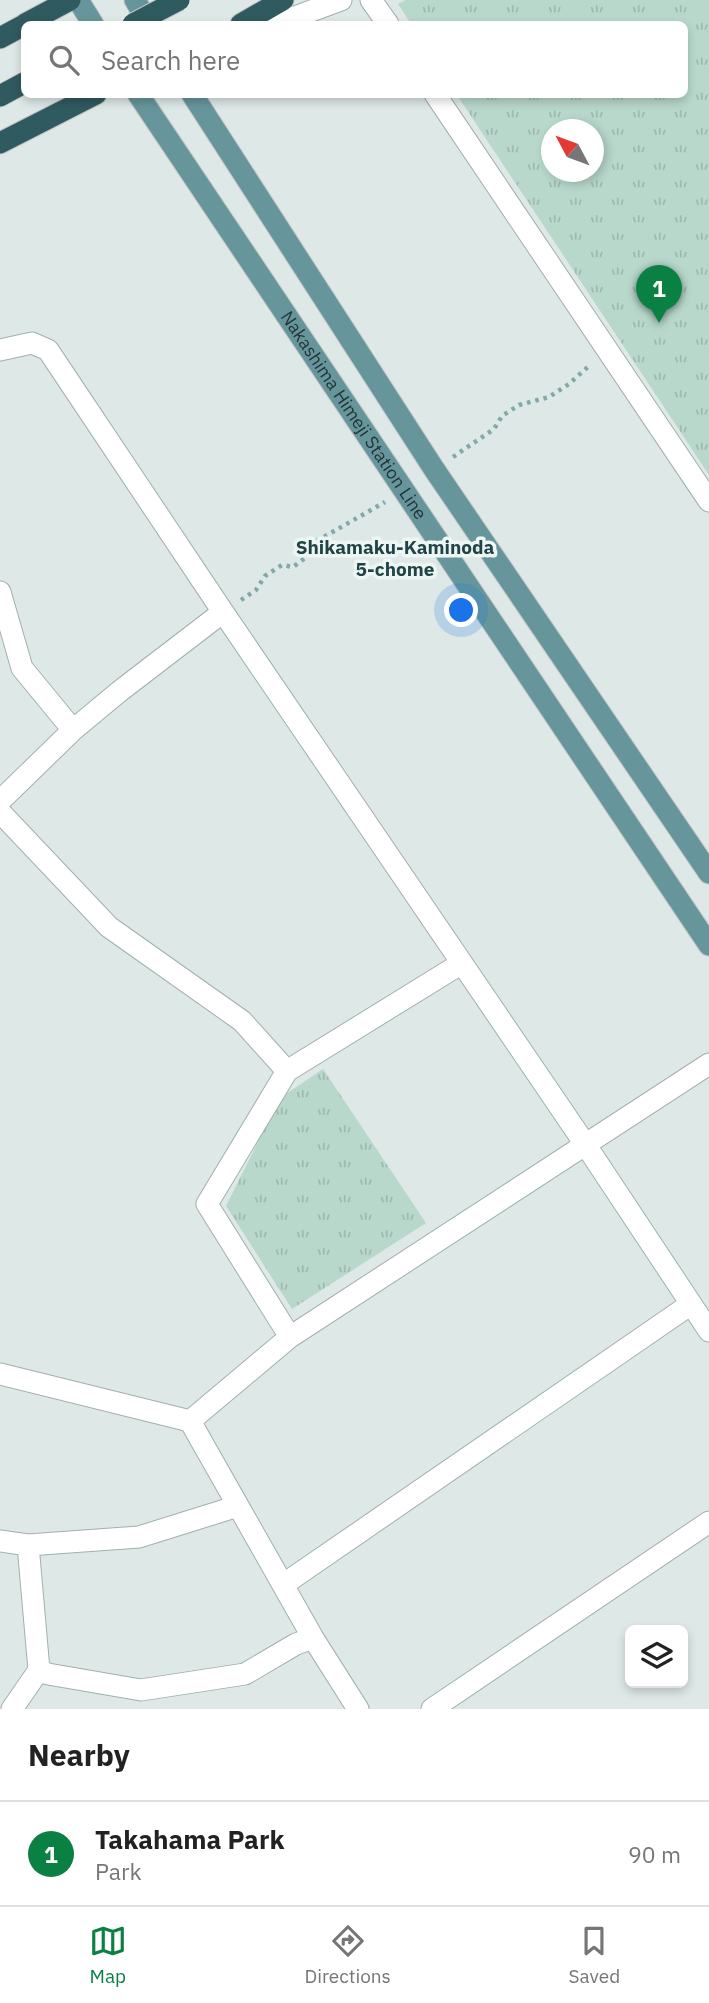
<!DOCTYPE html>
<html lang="en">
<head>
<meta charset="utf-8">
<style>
	body { margin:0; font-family:"IBM Plex Sans",sans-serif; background:#f6f6f6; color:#222 }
	.controls { position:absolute; right:21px; bottom:21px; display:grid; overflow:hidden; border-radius:10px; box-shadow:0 4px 10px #0003 }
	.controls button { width:63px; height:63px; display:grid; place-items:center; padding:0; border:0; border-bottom:2px solid #e0e0e0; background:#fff; color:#222; font:35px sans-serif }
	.compass { position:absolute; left:541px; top:119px; width:63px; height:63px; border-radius:50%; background:#fff; box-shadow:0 4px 10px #0003; rotate:311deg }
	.you { position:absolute; left:462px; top:611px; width:24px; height:24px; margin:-18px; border:5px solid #fff; border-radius:50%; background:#1a73e8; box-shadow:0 0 0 10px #1a73e833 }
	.badge { display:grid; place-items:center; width:46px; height:46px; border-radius:50%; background:#0b8043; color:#fff; font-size:23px; font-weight:700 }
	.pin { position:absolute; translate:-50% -58px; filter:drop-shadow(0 2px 4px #0008) }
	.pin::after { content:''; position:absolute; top:37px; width:24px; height:21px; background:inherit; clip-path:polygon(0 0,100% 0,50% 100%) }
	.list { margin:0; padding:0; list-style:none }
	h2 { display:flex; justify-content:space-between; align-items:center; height:91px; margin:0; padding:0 28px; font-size:30px }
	h2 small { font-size:23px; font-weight:400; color:#767676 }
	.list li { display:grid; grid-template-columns:46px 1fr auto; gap:21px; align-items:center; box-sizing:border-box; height:105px; padding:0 28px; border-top:2px solid #e0e0e0 }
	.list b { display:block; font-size:26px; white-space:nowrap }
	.list p { margin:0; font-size:23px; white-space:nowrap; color:#767676 }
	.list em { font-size:23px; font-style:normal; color:#767676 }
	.icon { flex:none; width:38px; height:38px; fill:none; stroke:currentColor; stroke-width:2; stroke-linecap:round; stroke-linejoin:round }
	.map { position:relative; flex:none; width:709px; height:1709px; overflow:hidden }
	.search { position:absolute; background:#fff; box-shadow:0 4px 10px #0003; left:21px; right:21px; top:21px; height:77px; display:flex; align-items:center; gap:18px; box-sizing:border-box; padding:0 24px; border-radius:10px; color:#767676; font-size:26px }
	.sheet { height:196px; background:#fff }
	nav { display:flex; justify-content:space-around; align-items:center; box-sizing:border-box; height:98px; border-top:2px solid #e0e0e0; background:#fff; font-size:19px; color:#767676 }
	nav a { display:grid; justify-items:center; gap:4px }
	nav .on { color:#0b8043 }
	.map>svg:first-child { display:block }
	.park { fill:url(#park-tufts); fill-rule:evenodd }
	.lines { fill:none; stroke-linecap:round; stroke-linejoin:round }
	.minor-casing { stroke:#a2afaf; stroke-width:23 }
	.major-casing { stroke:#c1c6c7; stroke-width:23 }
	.highway-casing { stroke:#c1c6c7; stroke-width:23 }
	.path { stroke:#81a9aa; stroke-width:4.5; stroke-dasharray:3.5 5; stroke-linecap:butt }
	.minor { stroke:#fff; stroke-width:21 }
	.major { stroke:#66969b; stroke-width:21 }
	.highway { stroke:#2f5a60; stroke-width:21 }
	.highway-bridge-casing { stroke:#c1c6c7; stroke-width:23; stroke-linecap:butt }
	.highway-bridge { stroke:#2f5a60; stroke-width:21 }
	.labels { text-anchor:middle; stroke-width:7; stroke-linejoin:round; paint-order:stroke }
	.street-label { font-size:18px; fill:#213537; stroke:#eef6f4 }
	.neighbourhood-label { font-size:19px; font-weight:bold; fill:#1f4347; stroke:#eef6f4 }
</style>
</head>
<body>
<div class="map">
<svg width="709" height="1709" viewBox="0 0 709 1709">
	<defs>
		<pattern id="park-tufts" width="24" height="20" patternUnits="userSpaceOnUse" patternTransform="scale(1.75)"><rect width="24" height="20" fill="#b8d8cc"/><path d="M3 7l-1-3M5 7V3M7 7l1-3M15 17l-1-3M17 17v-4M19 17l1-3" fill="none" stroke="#9ebab0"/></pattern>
	</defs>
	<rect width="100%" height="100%" fill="#dee9e7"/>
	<path class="park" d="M 406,0 L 709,0 L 709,475 L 457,95 L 684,94 L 684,24 L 411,24 L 398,4 ZM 552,130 L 594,130 L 594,172 L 552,172 Z
		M 323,1069 L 426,1223 L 292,1309 L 226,1206 L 280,1098 Z"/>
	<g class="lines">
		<g class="minor-casing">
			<path id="minor" d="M 371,0 L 388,24
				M 276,24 L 341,0
				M 435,94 L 709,501
				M 0,350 L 32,343 L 48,350 L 223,612 L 585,1144 L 709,1331
				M 0,592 L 22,668 L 73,730
				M 0,801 L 73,730 L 120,691 L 223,612
				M 0,812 L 109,927 L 242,1021 L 287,1071
				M 290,1337 L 207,1204 L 287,1071 L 462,963
				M 0,1374 L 190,1421 L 313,1638 L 358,1709
				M 190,1421 L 290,1337 L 709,1064
				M 0,1541 L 28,1545 L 139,1537 L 238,1506
				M 284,1584 L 691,1304
				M 39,1670 L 48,1674 L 141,1690 L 245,1674 L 296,1644 L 313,1638
				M 12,1709 L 39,1670 L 28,1545
				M 432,1709 L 709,1522"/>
		</g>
		<g class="major-casing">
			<g id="major">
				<path d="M 78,0 L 93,24"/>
				<path d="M 135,0 L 149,24"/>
				<path id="s1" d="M 138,94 L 709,945"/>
				<path d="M 192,94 L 434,469 L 709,873"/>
			</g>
		</g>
		<g class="highway-casing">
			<path id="highway" d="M 25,24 L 70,0
				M 241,24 L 283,0
				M 0,38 L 24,25
				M 0,96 L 24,83
				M 0,143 L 96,94"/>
		</g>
		<path class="path" d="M 453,457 L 494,429 L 502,416 L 519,405 L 549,397 L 569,384 L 591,364
			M 241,600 L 256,590 L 265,576 L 282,565 L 293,567 L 305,558 L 315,542 L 385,502"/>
		<use href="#minor" class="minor"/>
		<use href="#major" class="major"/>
		<use href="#highway" class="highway"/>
		<g class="highway-bridge-casing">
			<path id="highway-bridge" d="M 133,24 L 179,0"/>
		</g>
		<use href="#highway-bridge" class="highway-bridge"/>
	</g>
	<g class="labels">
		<g class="street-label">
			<text dy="6" stroke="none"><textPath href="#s1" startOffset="387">Nakashima Himeji Station Line</textPath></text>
		</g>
		<g class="neighbourhood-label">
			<text x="395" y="554">Shikamaku-Kaminoda<tspan x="395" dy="22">5-chome</tspan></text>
		</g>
	</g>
</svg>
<div class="controls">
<button><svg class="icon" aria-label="layers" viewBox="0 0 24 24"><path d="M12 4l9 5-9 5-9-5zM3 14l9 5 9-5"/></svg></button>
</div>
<svg class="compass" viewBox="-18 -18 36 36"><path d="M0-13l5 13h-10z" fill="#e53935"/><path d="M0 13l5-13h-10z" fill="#767676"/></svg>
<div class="you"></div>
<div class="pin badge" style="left:659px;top:323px">1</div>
<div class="search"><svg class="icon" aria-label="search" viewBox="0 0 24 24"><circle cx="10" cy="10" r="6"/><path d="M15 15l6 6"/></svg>Search here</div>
</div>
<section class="sheet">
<h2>Nearby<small></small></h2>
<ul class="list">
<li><span class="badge">1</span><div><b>Takahama Park</b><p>Park</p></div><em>90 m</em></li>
</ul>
</section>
<nav>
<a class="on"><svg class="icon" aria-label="map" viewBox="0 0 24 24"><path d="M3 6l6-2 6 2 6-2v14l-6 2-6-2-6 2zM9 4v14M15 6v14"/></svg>Map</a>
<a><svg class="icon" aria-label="directions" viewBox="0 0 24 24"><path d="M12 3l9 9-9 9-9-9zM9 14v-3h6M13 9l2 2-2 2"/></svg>Directions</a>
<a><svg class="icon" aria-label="saved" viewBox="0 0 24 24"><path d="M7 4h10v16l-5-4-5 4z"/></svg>Saved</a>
</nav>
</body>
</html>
